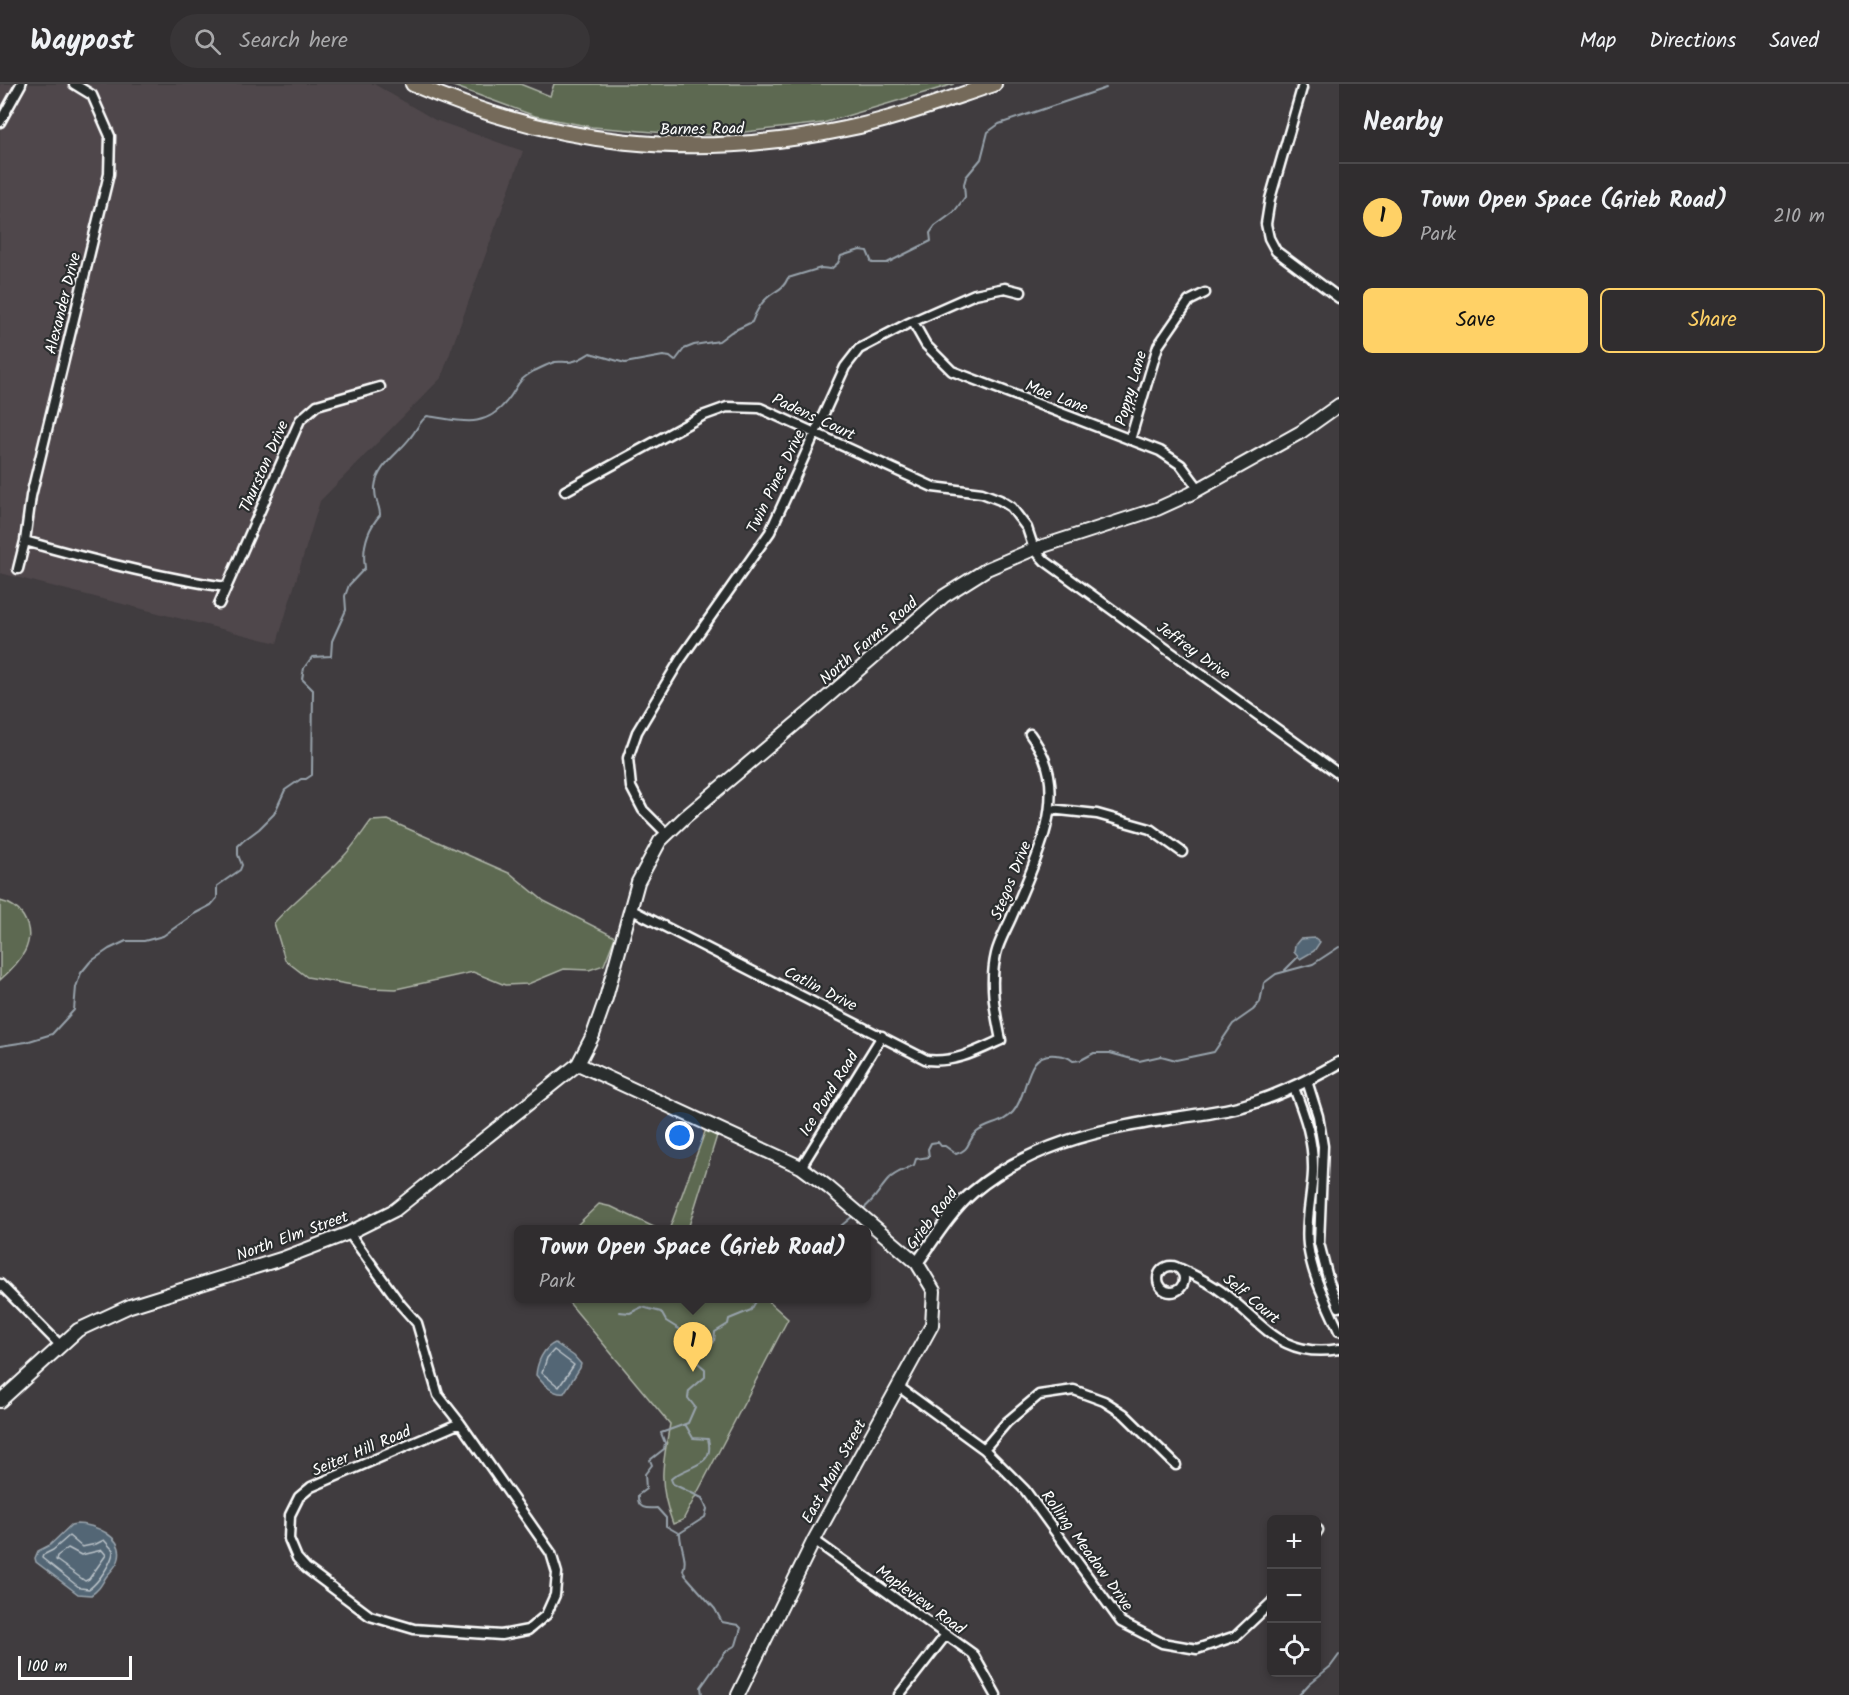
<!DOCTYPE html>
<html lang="en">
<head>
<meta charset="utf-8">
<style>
	body { margin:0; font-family:Kalam,sans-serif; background:#383537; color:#f1f3f6 }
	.controls { position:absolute; right:18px; bottom:18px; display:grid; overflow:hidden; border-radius:9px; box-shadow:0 3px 9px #0003 }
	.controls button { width:54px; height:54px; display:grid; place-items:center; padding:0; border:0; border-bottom:2px solid #4b494b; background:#302d2f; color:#f1f3f6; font:30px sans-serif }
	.scale { position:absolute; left:18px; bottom:15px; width:114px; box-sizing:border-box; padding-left:6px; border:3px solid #fff; border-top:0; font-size:16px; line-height:21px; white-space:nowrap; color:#fff; -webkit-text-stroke:4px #2a2d2e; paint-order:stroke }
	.you { position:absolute; left:680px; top:1052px; width:21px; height:21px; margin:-15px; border:4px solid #fff; border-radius:50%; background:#1a73e8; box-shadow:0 0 0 9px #1a73e833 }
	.badge { display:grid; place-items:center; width:39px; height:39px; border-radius:50%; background:#ffd166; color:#111; font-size:20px; font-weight:700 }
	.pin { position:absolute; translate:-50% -50px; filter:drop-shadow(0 2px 3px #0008) }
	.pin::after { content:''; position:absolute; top:32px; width:21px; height:18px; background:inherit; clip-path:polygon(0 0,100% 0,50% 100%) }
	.popup { position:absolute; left:514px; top:1141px; width:357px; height:78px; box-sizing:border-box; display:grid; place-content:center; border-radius:9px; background:#302d2f; filter:drop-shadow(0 2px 4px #0005); font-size:20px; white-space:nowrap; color:#a8a8aa }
	.popup b { font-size:22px; color:#f1f3f6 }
	.popup::after { content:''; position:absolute; left:50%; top:100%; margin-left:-12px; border:12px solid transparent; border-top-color:#302d2f }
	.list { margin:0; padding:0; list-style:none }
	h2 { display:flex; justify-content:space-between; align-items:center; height:78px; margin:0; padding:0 24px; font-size:26px }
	h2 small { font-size:20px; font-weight:400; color:#a8a8aa }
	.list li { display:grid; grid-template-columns:39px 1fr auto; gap:18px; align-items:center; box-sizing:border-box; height:108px; padding:0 24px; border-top:2px solid #4b494b }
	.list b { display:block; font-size:22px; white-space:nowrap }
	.list p { margin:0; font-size:20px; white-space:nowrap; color:#a8a8aa }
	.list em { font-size:20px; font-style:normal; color:#a8a8aa }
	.actions { display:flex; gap:12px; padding:18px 24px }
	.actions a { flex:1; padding:14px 0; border:2px solid #ffd166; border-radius:9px; text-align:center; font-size:21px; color:#ffd166 }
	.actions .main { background:#ffd166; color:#111 }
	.icon { flex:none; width:33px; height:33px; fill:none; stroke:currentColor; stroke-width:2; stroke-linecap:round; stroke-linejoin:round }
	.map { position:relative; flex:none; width:1339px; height:1611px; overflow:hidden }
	header { display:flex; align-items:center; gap:36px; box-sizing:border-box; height:84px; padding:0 30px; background:#302d2f; border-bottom:2px solid #4b494b }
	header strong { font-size:28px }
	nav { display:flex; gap:33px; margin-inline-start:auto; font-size:21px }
	.search { width:420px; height:54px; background:#383537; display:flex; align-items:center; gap:15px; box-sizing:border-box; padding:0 21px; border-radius:33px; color:#a8a8aa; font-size:22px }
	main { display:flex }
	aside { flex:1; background:#302d2f }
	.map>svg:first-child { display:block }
	.built { fill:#4f474b }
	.green { fill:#5d6951; stroke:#aeb4a8; stroke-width:1.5 }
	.water { fill:#536675; stroke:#98a3ac; stroke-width:1.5 }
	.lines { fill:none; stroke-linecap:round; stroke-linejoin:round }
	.shore { stroke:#bac2c8; stroke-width:1.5 }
	.stream { stroke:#98a3ac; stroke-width:2 }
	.minor-casing { stroke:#fff; stroke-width:13 }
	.tertiary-casing { stroke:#fff; stroke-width:15 }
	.secondary-casing { stroke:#fff; stroke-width:16 }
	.primary-casing { stroke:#fff; stroke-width:18 }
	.minor { stroke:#2a2d2e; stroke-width:8 }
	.tertiary { stroke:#2a2d2e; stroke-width:10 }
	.secondary { stroke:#2a2d2e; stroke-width:12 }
	.primary { stroke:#746a5a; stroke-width:14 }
	.labels { text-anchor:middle; stroke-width:4.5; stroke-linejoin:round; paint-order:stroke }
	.street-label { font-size:16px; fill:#fff; stroke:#2a2d2e }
</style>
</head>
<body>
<header>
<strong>Waypost</strong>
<div class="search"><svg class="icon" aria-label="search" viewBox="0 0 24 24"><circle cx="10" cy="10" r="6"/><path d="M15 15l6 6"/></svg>Search here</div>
<nav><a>Map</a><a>Directions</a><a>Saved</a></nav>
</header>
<main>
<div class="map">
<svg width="1339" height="1611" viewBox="0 0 1339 1611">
	<rect width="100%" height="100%" fill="#403c3f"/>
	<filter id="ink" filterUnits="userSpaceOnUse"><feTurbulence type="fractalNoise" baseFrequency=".0167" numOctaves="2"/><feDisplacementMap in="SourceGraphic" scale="12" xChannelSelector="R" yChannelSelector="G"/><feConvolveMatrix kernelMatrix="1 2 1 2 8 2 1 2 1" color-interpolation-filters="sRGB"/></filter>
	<g filter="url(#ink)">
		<path class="built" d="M 0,0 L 374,0 L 435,36 L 523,67 L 441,294 L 320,417 L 277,559 L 0,489 Z"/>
		<path class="green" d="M 448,0 L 520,0 L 550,12 L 554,0 L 954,0 L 823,39 L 719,51 L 666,49 L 592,43 L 535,32 Z
			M 388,736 L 511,790 L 544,817 L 615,853 L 604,881 L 589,886 L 564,885 L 528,900 L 505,901 L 473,888 L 396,905 L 370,904 L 307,893 L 285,876 L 274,839 C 295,815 321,797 342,774 C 353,763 362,749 371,737 Z
			M 0,817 C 9,819 18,824 23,832 C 39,858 19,879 0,896 Z
			M 709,1037 L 720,1042 L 688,1145 L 669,1146 Z
			M 599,1120 L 612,1123 L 658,1145 L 573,1145 Z
			M 566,1215 L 766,1215 L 788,1235 L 683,1436 L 673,1440 C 658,1400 662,1382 670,1340 Z"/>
		<path class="water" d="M 1315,854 L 1320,858 L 1314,867 L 1300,875 L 1294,868 L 1295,861 L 1300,855 Z
			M 555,1259 L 574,1272 L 581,1280 L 580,1284 L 564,1309 C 553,1311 543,1300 536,1291 C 537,1279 543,1264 555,1259 Z
			M 76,1440 C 93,1440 124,1452 119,1474 C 118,1481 110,1488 106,1493 C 101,1501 99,1506 91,1511 L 78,1510 L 36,1478 L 35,1474 L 38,1467 L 50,1461 L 71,1441 Z"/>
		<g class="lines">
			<path class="shore" d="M 554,1266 L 574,1281 L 559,1303 L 542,1289 L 547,1274 Z
				M 69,1452 L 82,1463 L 96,1460 L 104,1456 L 113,1466 C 114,1476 98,1499 89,1505 L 80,1504 L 42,1474 L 43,1471 L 53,1466 Z
				M 68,1464 L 81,1471 L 102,1466 L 106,1471 L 89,1495 L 85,1497 L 56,1476 L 57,1472 Z"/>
			<path class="stream" d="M 1285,886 L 1298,873
				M 0,962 L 26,958 L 52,950 L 74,926 L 76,903 L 81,889 L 90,878 L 109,865 L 126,857 L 144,857 L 163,852 L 194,830 L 211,821 L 217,814 L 217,802 L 240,786 L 242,781 L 238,771 L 238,762 L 243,757 L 259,745 L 274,730 L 285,706 L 301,695 L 306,695 L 312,691 L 313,606 L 302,595 L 304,584 L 312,573 L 331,572 L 332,557 L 346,526 L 345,512 L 349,501 L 365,484 C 362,464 366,447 380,431 C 380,421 374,416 375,403 C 377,382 398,370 410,354 C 417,346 419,338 427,332 C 460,336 483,347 507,317 C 519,302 515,298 534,287 C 541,284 548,280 555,278 C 561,277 568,279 574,277 C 579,276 585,272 590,269 L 625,279 L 663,272 L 670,273 L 675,277 L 684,265 L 694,261 L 719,257 L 731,248 L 752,238 C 755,230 760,220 767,214 C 777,205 782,207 788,194 L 821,184 L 831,185 L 838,179 L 841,172 L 860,166 L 867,167 L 872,179 L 887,179 L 931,157 L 930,149 L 935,142 L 954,128 L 965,113 L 964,100 L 966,93 L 981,75 L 988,48 L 999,40 L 1106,4
				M 863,1125 C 874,1117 879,1106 888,1096 C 895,1088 905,1086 914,1081 L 916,1075 L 929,1073 L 928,1065 L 931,1059 L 938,1058 L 941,1062 L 945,1062 L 956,1070 C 972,1065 966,1057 977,1048 C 988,1039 1003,1040 1013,1028 C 1030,1009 1023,967 1056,971 C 1063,972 1067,972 1073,977 L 1081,976 L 1094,969 L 1110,969 L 1139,977 L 1161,972 L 1176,976 L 1214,968 L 1233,940 L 1253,926 L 1260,918 L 1264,899 L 1276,890 L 1313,880 L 1339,863
				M 836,1146 L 853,1132
				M 619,1228 L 630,1229 L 642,1223 L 661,1228 L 666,1237 L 695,1255 L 697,1260 L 697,1271
				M 680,1449 L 705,1433 L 707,1425 L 702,1414 L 673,1400 L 671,1395 C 685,1381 716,1384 708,1355 L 693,1354 L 685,1340
				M 702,1611 L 701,1603 L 726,1567 L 736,1561 L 741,1544 L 738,1541 L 722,1538 L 715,1525 L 685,1491 L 683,1486 C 688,1475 680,1462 680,1450 L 666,1442 L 666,1434 L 657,1424 C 646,1425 637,1425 638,1411 L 646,1405 L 645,1390 L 652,1381 L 650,1376 L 664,1365 L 665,1359 L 661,1349 L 688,1339 L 695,1323 L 688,1314 L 689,1307 L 705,1293 L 705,1285 L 698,1279 L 697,1273 L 714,1258 L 715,1248 L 728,1240 L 729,1235 L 751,1226 L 758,1214
				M 1299,1611 L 1309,1600 L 1331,1582 L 1339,1571"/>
			<g class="minor-casing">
				<path id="minor" d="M 1302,4 L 1270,115 L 1266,140 L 1269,154 L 1276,167 L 1339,214
					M 0,38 L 21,0
					M 913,238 L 926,261 L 952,287 L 1160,367 L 1181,381 L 1199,405
					M 1130,356 L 1158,262 L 1189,217 L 1205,209
					M 565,407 L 702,332 L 727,323 L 760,324 L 933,403 L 982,409 L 1000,416 L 1011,423 L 1027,444 L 1034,465 L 1045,477 L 1339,690
					M 25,457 C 91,476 157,493 226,503
					M 18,485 L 25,457 L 31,412 L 109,90 L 110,52 L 92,11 L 74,0
					M 219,520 L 300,336 L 317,321 L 380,303
					M 1050,725 L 1097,730 L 1150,745 L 1182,768
					M 667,750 L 643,726 L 631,703 L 628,674 L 637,648 L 680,576 L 770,448 L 845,283 L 859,265 L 907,240 L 975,210 L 1005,204 L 1021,208
					M 630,825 L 927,976 C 955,979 977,967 1001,956 C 995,927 989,900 996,870 C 999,857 1007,844 1012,832 C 1031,786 1065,724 1044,674 C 1040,665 1035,657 1030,650
					M 1307,997 L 1318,1032 L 1323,1062 L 1319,1159 L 1329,1198 L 1339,1223
					M 1294,1004 C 1305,1032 1314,1057 1313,1088 C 1312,1112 1305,1137 1308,1161 C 1312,1192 1326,1218 1339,1247
					M 801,1083 L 882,952
					M 349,1149 L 401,1221 L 417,1239 L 438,1311 L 460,1339
					M1158 1195a13 13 0 1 1 26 0a13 13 0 1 1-26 0Z
					M 1181,1185 C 1195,1192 1209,1198 1222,1208 C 1263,1238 1280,1275 1339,1265
					M 0,1200 L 60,1261
					M 899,1303 L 984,1365 L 1025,1406 L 1121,1538 L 1162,1559 L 1197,1565 L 1236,1552 L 1272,1518
					M 460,1339 L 551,1469 L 557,1489 L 555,1511 L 546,1531 L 528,1546 L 501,1551 L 414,1545 L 370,1532 L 306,1484 L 297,1474 L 289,1455 L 290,1431 L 299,1413 L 311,1403 Z
					M 984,1365 L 1007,1338 L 1039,1311 L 1074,1306 L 1104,1317 L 1124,1330 L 1176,1381
					M 1316,1449 L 1318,1446
					M 814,1456 L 973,1570 L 996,1611
					M 899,1611 L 945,1552"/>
			</g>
			<g class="tertiary-casing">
				<path id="tertiary" d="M 917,1179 C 934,1155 951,1127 973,1108 C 1016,1072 1073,1052 1127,1042 C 1161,1035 1196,1032 1230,1025 C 1270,1016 1304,999 1339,979"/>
			</g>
			<g class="secondary-casing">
				<path id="secondary" d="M 578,980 L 801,1083 L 828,1103 L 917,1179 L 934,1207 L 932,1241 L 814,1456 L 738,1611
					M 0,1317 L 78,1246 L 130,1222 L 281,1175 L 349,1149 L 395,1126 L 578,980 L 593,951 L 606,914 L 638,798 L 660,757 L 685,733 L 818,621 L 944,512 L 987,485 L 1034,465 L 1157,425 L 1190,410 L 1301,348 L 1339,321"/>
			</g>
			<g class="primary-casing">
				<path id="primary" d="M 413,0 C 555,62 693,77 845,45 C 896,35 945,16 994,0"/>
			</g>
			<use href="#minor" class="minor"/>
			<use href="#tertiary" class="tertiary"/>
			<use href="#secondary" class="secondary"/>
			<use href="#primary" class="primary"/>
		</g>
	</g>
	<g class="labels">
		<g class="street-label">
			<text transform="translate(702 44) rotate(-1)" y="6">Barnes Road</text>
			<text transform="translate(62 219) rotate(-76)" y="6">Alexander Drive</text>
			<text transform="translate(1130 304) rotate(-74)" y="6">Poppy Lane</text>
			<text transform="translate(1057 312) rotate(21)" y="6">Mae Lane</text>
			<text transform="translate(814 332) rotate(25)" y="6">Padens Court</text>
			<text transform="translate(263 382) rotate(-66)" y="6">Thurston Drive</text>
			<text transform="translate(775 397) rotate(-64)" y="6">Twin Pines Drive</text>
			<text transform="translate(868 556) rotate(-41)" y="6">North Farms Road</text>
			<text transform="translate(1194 566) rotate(36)" y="6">Jeffrey Drive</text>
			<text transform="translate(1010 796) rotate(-68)" y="6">Stegos Drive</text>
			<text transform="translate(821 904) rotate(27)" y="6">Catlin Drive</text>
			<text transform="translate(828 1009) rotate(-58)" y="6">Ice Pond Road</text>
			<text transform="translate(931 1134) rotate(-52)" y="6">Grieb Road</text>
			<text transform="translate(292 1151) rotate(-20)" y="6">North Elm Street</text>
			<text transform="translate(1252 1214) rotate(40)" y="6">Self Court</text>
			<text transform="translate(361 1366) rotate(-23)" y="6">Seiter Hill Road</text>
			<text transform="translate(833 1387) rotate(-61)" y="6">East Main Street</text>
			<text transform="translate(1088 1466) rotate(54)" y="6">Rolling Meadow Drive</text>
			<text transform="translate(921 1515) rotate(36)" y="6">Mapleview Road</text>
		</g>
	</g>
</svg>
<div class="controls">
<button>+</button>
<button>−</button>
<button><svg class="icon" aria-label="locate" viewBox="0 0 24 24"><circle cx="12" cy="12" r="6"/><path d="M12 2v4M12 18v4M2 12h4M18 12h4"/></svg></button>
</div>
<div class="scale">100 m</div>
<div class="you"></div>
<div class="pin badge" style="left:693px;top:1288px">1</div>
<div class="popup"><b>Town Open Space (Grieb Road)</b>Park</div>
</div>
<aside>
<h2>Nearby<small></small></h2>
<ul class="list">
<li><span class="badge">1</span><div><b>Town Open Space (Grieb Road)</b><p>Park</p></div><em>210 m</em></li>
</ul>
<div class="actions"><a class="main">Save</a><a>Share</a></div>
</aside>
</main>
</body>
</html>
